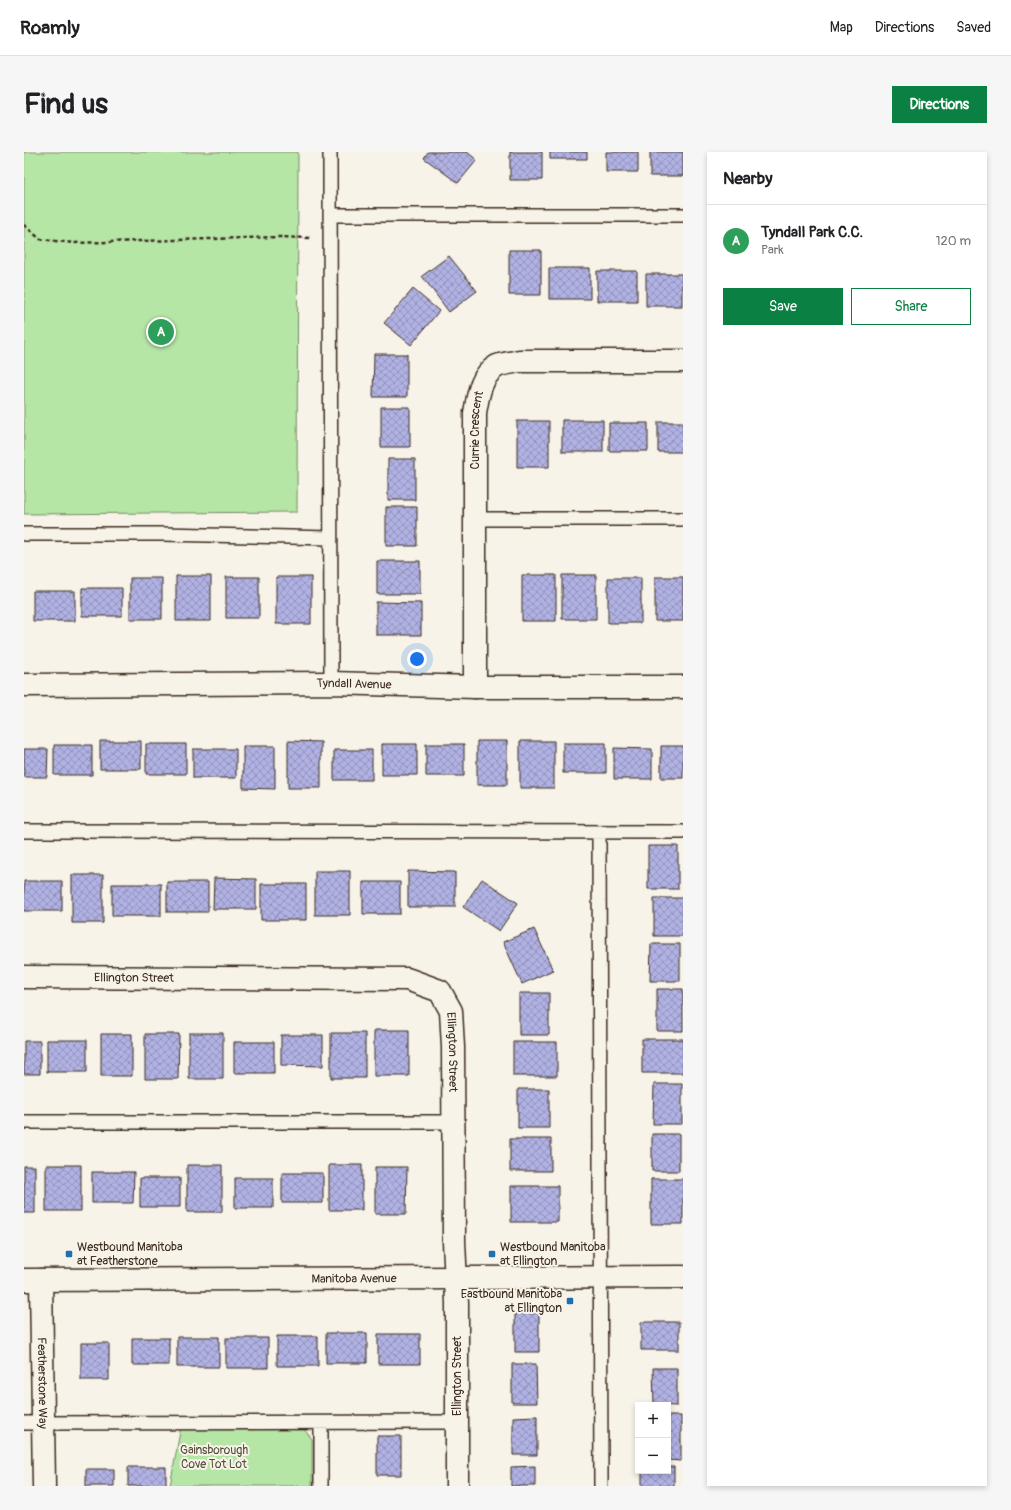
<!DOCTYPE html>
<html lang="en">
<head>
<meta charset="utf-8">
<style>
	body { margin:0; font-family:Pangolin,sans-serif; background:#f6f6f6; color:#202124 }
	.controls { position:absolute; right:12px; bottom:12px; display:grid; overflow:hidden; border-radius:0px; box-shadow:0 2px 6px #0003 }
	.controls button { width:36px; height:36px; display:grid; place-items:center; padding:0; border:0; border-bottom:1px solid #e0e0e0; background:#fff; color:#202124; font:20px sans-serif }
	.you { position:absolute; left:393px; top:507px; width:14px; height:14px; margin:-10px; border:3px solid #fff; border-radius:50%; background:#1a73e8; box-shadow:0 0 0 6px #1a73e833 }
	.badge { display:grid; place-items:center; width:26px; height:26px; border-radius:50%; background:#0b8043; color:#fff; font-size:13px; font-weight:700 }
	.pin { position:absolute; translate:-50% -50%; border:2px solid #fff; box-shadow:0 1px 4px #0006 }
	.list { margin:0; padding:0; list-style:none }
	h2 { display:flex; justify-content:space-between; align-items:center; height:52px; margin:0; padding:0 16px; font-size:17px }
	h2 small { font-size:13px; font-weight:400; color:#757577 }
	.list li { display:grid; grid-template-columns:26px 1fr auto; gap:12px; align-items:center; box-sizing:border-box; height:72px; padding:0 16px; border-top:1px solid #e0e0e0 }
	.list b { display:block; font-size:15px; white-space:nowrap }
	.list p { margin:0; font-size:13px; white-space:nowrap; color:#757577 }
	.list em { font-size:13px; font-style:normal; color:#757577 }
	.actions { display:flex; gap:8px; padding:12px 16px }
	.actions a { flex:1; padding:9px 0; border:1px solid #0b8043; border-radius:0px; text-align:center; font-size:14px; color:#0b8043 }
	.actions .main { background:#0b8043; color:#fff }
	.map { position:relative; flex:none; width:659px; height:1334px; overflow:hidden; border-radius:0px }
	header { display:flex; align-items:center; gap:24px; box-sizing:border-box; height:56px; padding:0 20px; background:#fff; border-bottom:1px solid #e0e0e0 }
	header strong { font-size:19px }
	nav { display:flex; gap:22px; margin-inline-start:auto; font-size:14px }
	.intro { display:flex; align-items:center; justify-content:space-between; box-sizing:border-box; height:96px; padding:0 24px }
	h1 { margin:0; font-size:28px }
	.button { padding:10px 18px; border-radius:0px; background:#0b8043; color:#fff; font-size:14px; font-weight:700 }
	main { display:flex; gap:24px; padding:0 24px }
	aside { flex:1; background:#fff; border-radius:0px; box-shadow:0 2px 6px #0003 }
	.map>svg:first-child { display:block }
	.park { fill:#b5e6a6; stroke:#788862 }
	.building { fill:url(#building-cross-hatch); stroke:#3b2a1e }
	.lines { fill:none; stroke-linecap:round; stroke-linejoin:round }
	.service-casing { stroke:#3b2a1e; stroke-width:16 }
	.minor-casing { stroke:#3b2a1e; stroke-width:25 }
	.path { stroke:#3b2a1e; stroke-width:2.5; stroke-dasharray:4 3; stroke-linecap:butt }
	.service { stroke:#f7f3e8; stroke-width:13 }
	.minor { stroke:#f7f3e8; stroke-width:22 }
	.poi-dot { fill:#1f6fb2; stroke:#f7f3e8; stroke-width:1.5 }
	.labels { text-anchor:middle; stroke-width:4; stroke-linejoin:round; paint-order:stroke }
	.street-label { font-size:12px; fill:#3b2a1e; stroke:#f7f3e8 }
	.poi-label { font-size:12px; fill:#3b2a1e; stroke:#f7f3e8; text-anchor:start }
	.park-label { font-size:12px; fill:#535039; stroke:#f7f3e8 }
</style>
</head>
<body>
<header>
<strong>Roamly</strong>
<nav><a>Map</a><a>Directions</a><a>Saved</a></nav>
</header>
<div class="intro"><h1>Find us</h1><a class="button">Directions</a></div>
<main>
<div class="map">
<svg width="659" height="1334" viewBox="0 0 659 1334">
	<defs>
		<pattern id="building-cross-hatch" width="8" height="8" patternUnits="userSpaceOnUse"><rect width="8" height="8" fill="#b1b2e4"/><path d="M0 0l8 8M0 8l8-8" fill="none" stroke="#9191b8"/></pattern>
	</defs>
	<rect width="100%" height="100%" fill="#f7f3e8"/>
	<filter id="ink" filterUnits="userSpaceOnUse"><feTurbulence type="fractalNoise" baseFrequency=".025" numOctaves="2"/><feDisplacementMap in="SourceGraphic" scale="8" xChannelSelector="R" yChannelSelector="G"/><feConvolveMatrix kernelMatrix="1 2 1 2 8 2 1 2 1" color-interpolation-filters="sRGB"/></filter>
	<g filter="url(#ink)">
		<path class="park" d="M 0,0 L 274,0 L 273,360 L 0,362 Z
			M 157,1274 L 278,1275 L 288,1287 L 288,1334 L 146,1334 Z"/>
		<path class="building" d="M 404,0 L 443,0 L 453,8 L 434,31 L 400,6 Z
			M 486,0 L 518,0 L 518,28 L 486,28 Z
			M 526,0 L 563,0 L 563,7 L 526,7 Z
			M 582,0 L 614,0 L 614,20 L 582,20 Z
			M 626,0 L 659,0 L 659,24 L 626,24 Z
			M 485,98 L 517,98 L 517,143 L 485,143 Z
			M 425,104 L 453,139 L 425,160 L 398,124 Z
			M 525,116 L 566,116 L 566,147 L 525,147 Z
			M 573,119 L 613,119 L 613,149 L 573,149 Z
			M 622,122 L 658,122 L 658,154 L 622,154 Z
			M 389,137 L 415,159 L 387,193 L 360,171 Z
			M 350,202 L 383,202 L 383,245 L 349,245 Z
			M 357,255 L 386,255 L 386,295 L 357,295 Z
			M 538,268 L 579,268 L 579,300 L 538,300 Z
			M 493,269 L 525,269 L 525,315 L 493,315 Z
			M 634,270 L 659,270 L 659,300 L 634,300 Z
			M 585,271 L 624,271 L 624,299 L 585,299 Z
			M 364,307 L 391,307 L 391,348 L 364,348 Z
			M 362,355 L 393,355 L 393,394 L 362,394 Z
			M 353,409 L 396,409 L 396,442 L 353,442 Z
			M 498,423 L 532,423 L 532,469 L 498,469 Z
			M 538,423 L 572,423 L 572,467 L 538,467 Z
			M 152,424 L 187,424 L 187,469 L 152,469 Z
			M 202,425 L 235,425 L 235,466 L 202,466 Z
			M 252,425 L 287,425 L 287,472 L 252,472 Z
			M 631,425 L 659,425 L 659,469 L 631,469 Z
			M 106,426 L 138,426 L 138,467 L 106,467 Z
			M 584,426 L 617,426 L 617,471 L 584,471 Z
			M 58,436 L 98,436 L 98,464 L 58,464 Z
			M 9,439 L 51,439 L 51,469 L 9,469 Z
			M 352,450 L 397,451 L 397,483 L 352,483 Z
			M 76,589 L 117,589 L 117,617 L 76,617 Z
			M 264,589 L 297,590 L 297,636 L 264,636 Z
			M 453,589 L 483,589 L 483,633 L 453,633 Z
			M 496,589 L 530,589 L 530,636 L 496,636 Z
			M 539,591 L 582,591 L 582,621 L 539,621 Z
			M 122,592 L 162,592 L 162,622 L 122,622 Z
			M 358,592 L 393,592 L 393,623 L 358,623 Z
			M 402,592 L 440,592 L 440,624 L 402,624 Z
			M 30,593 L 68,593 L 68,623 L 30,623 Z
			M 219,594 L 251,594 L 251,637 L 219,636 Z
			M 637,594 L 659,594 L 659,626 L 637,626 Z
			M 590,596 L 628,597 L 628,627 L 590,627 Z
			M 0,597 L 24,597 L 23,625 L 0,625 Z
			M 169,597 L 212,597 L 212,626 L 169,626 Z
			M 310,598 L 348,598 L 348,628 L 310,628 Z
			M 624,694 L 654,694 L 654,737 L 624,737 Z
			M 291,719 L 326,719 L 326,763 L 291,763 Z
			M 384,719 L 431,720 L 431,755 L 384,755 Z
			M 48,723 L 79,723 L 79,771 L 48,771 Z
			M 190,726 L 232,727 L 232,757 L 189,757 Z
			M 458,727 L 494,751 L 475,779 L 439,755 Z
			M 0,729 L 38,729 L 38,759 L 0,759 Z
			M 143,730 L 184,730 L 184,760 L 143,760 Z
			M 339,730 L 376,730 L 376,762 L 339,762 Z
			M 88,732 L 137,732 L 137,764 L 88,764 Z
			M 237,732 L 282,732 L 282,768 L 237,768 Z
			M 630,746 L 659,746 L 659,784 L 630,784 Z
			M 510,777 L 529,818 L 498,832 L 479,790 Z
			M 627,792 L 656,792 L 656,829 L 626,829 Z
			M 633,837 L 659,837 L 659,879 L 633,879 Z
			M 495,841 L 525,841 L 525,883 L 495,883 Z
			M 350,878 L 385,878 L 385,924 L 350,924 Z
			M 165,881 L 199,881 L 199,927 L 165,927 Z
			M 307,881 L 341,881 L 341,926 L 307,926 Z
			M 77,882 L 108,882 L 108,924 L 77,924 Z
			M 121,882 L 155,882 L 154,927 L 121,927 Z
			M 257,883 L 299,883 L 299,914 L 257,913 Z
			M 618,887 L 659,887 L 659,921 L 618,921 Z
			M 23,888 L 63,888 L 63,920 L 23,920 Z
			M 0,889 L 16,889 L 16,922 L 0,922 Z
			M 210,890 L 250,890 L 250,921 L 210,921 Z
			M 489,890 L 533,890 L 533,924 L 489,924 Z
			M 630,932 L 658,932 L 658,972 L 629,972 Z
			M 494,937 L 525,937 L 525,976 L 494,976 Z
			M 628,982 L 655,982 L 655,1019 L 628,1019 Z
			M 486,987 L 527,987 L 527,1019 L 486,1019 Z
			M 22,1013 L 57,1013 L 57,1059 L 22,1059 Z
			M 163,1013 L 198,1013 L 198,1060 L 163,1060 Z
			M 305,1013 L 338,1013 L 338,1058 L 305,1058 Z
			M 0,1014 L 11,1014 L 11,1061 L 0,1061 Z
			M 351,1015 L 383,1015 L 382,1062 L 351,1062 Z
			M 68,1020 L 110,1020 L 109,1051 L 68,1051 Z
			M 258,1021 L 299,1021 L 299,1051 L 258,1051 Z
			M 116,1026 L 156,1026 L 156,1055 L 116,1055 Z
			M 211,1026 L 249,1026 L 249,1056 L 211,1056 Z
			M 627,1027 L 659,1027 L 659,1072 L 627,1072 Z
			M 487,1034 L 534,1034 L 534,1070 L 487,1070 Z
			M 515,1161 L 515,1200 L 491,1200 L 491,1162 Z
			M 617,1170 L 655,1170 L 655,1198 L 617,1198 Z
			M 302,1181 L 343,1181 L 343,1211 L 302,1211 Z
			M 354,1182 L 396,1182 L 396,1212 L 354,1212 Z
			M 253,1184 L 294,1184 L 294,1214 L 253,1214 Z
			M 153,1185 L 195,1185 L 195,1215 L 153,1215 Z
			M 108,1186 L 145,1186 L 145,1213 L 108,1213 Z
			M 202,1186 L 244,1186 L 244,1216 L 202,1216 Z
			M 57,1191 L 85,1191 L 85,1228 L 57,1228 Z
			M 488,1212 L 512,1212 L 513,1251 L 488,1251 Z
			M 629,1216 L 653,1216 L 653,1254 L 630,1253 Z
			M 513,1264 L 513,1303 L 489,1303 L 489,1265 Z
			M 644,1264 L 657,1264 L 657,1309 L 644,1308 Z
			M 353,1284 L 377,1284 L 377,1323 L 353,1323 Z
			M 511,1314 L 511,1334 L 487,1334 L 487,1315 Z
			M 104,1315 L 142,1315 L 142,1334 L 104,1334 Z
			M 644,1315 L 650,1315 L 650,1334 L 618,1334 L 618,1319 L 644,1319 Z
			M 62,1317 L 90,1317 L 90,1334 L 62,1334 Z"/>
		<g class="lines">
			<g class="service-casing">
				<path id="service" d="M 306,0 L 307,531
					M 307,63 L 659,63
					M 451,367 L 659,367
					M 0,382 L 139,382 L 306,386
					M 0,679 L 659,680
					M 575,680 L 577,1334
					M 0,970 L 430,970
					M 0,1271 L 433,1270
					M 297,1271 L 297,1334"/>
			</g>
			<g class="minor-casing">
				<g id="minor">
					<path id="s1" d="M 0,533 L 307,531 L 451,535 L 659,535"/>
					<path id="s2" d="M 451,535 L 451,261 C 454,244 456,224 473,214 C 479,211 488,211 495,209 L 659,209"/>
					<path id="s3" d="M 0,825 L 383,827 L 416,839 L 427,859 L 429,895 L 430,1090 L 433,1151 L 433,1334"/>
					<path id="s4" d="M 0,1128 L 659,1125"/>
					<path id="s5" d="M 17,1128 L 20,1334"/>
				</g>
			</g>
			<path class="path" d="M 0,73 L 16,87 L 49,91 L 255,85 L 288,86"/>
			<use href="#service" class="service"/>
			<use href="#minor" class="minor"/>
		</g>
	</g>
	<g class="poi-dot">
		<rect x="41" y="1098" width="8" height="8" rx="2"/>
		<rect x="464" y="1098" width="8" height="8" rx="2"/>
		<rect x="542" y="1145" width="8" height="8" rx="2"/>
	</g>
	<g class="labels">
		<g class="street-label">
			<text dy="4" stroke="none"><textPath href="#s2" startOffset="257">Currie Crescent</textPath></text>
			<text dy="4" stroke="none"><textPath href="#s1" startOffset="330">Tyndall Avenue</textPath></text>
			<text dy="4" stroke="none"><textPath href="#s3" startOffset="110">Ellington Street</textPath></text>
			<text dy="4" stroke="none"><textPath href="#s3" startOffset="482">Ellington Street</textPath></text>
			<text dy="4" stroke="none"><textPath href="#s4" startOffset="330">Manitoba Avenue</textPath></text>
			<text transform="translate(433 1224) rotate(-90)" y="4">Ellington Street</text>
			<text dy="4" stroke="none"><textPath href="#s5" startOffset="103">Featherstone Way</textPath></text>
		</g>
		<g class="poi-label">
			<text x="53" y="1099">Westbound Manitoba<tspan x="53" dy="14">at Featherstone</tspan></text>
			<text x="476" y="1099">Westbound Manitoba<tspan x="476" dy="14">at Ellington</tspan></text>
			<text x="538" y="1146" text-anchor="end">Eastbound Manitoba<tspan x="538" dy="14">at Ellington</tspan></text>
		</g>
		<g class="park-label">
			<text x="190" y="1302">Gainsborough<tspan x="190" dy="14">Cove Tot Lot</tspan></text>
		</g>
	</g>
</svg>
<div class="controls">
<button>+</button>
<button>−</button>
</div>
<div class="you"></div>
<div class="pin badge" style="left:137px;top:180px;background:#2e9e5b">A</div>
</div>
<aside>
<h2>Nearby<small></small></h2>
<ul class="list">
<li><span class="badge" style="background:#2e9e5b">A</span><div><b>Tyndall Park C.C.</b><p>Park</p></div><em>120 m</em></li>
</ul>
<div class="actions"><a class="main">Save</a><a>Share</a></div>
</aside>
</main>
</body>
</html>
